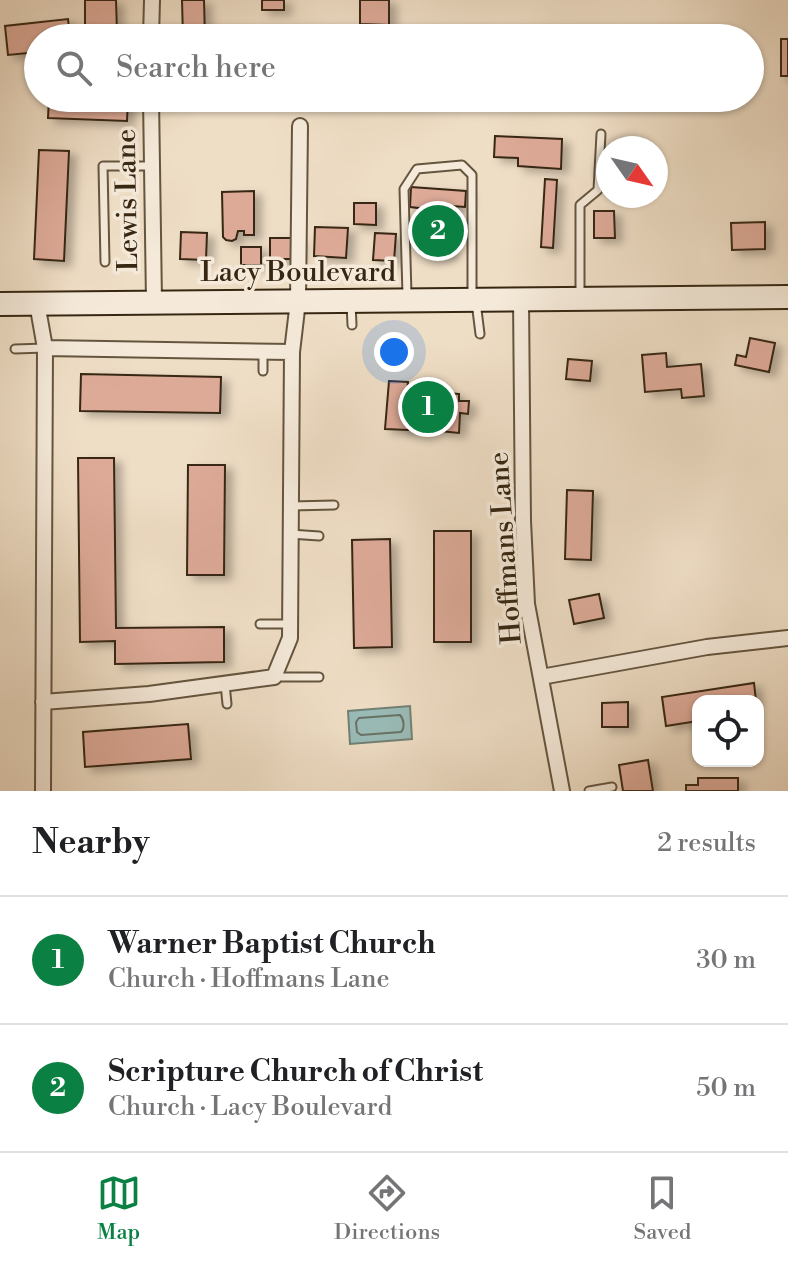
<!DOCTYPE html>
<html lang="en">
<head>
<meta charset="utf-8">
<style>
	body { margin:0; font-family:"Libre Bodoni",serif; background:#f6f6f6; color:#202124 }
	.controls { position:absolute; right:24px; bottom:24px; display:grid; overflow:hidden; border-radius:16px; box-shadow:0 2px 6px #0004 }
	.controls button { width:72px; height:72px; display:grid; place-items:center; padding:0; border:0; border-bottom:2px solid #e0e0e0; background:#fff; color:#202124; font:40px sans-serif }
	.compass { position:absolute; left:596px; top:136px; width:72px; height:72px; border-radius:50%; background:#fff; box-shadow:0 2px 6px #0004; rotate:124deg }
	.you { position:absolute; left:394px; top:352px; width:28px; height:28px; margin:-20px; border:6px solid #fff; border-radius:50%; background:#1a73e8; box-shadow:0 0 0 12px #1a73e833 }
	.badge { display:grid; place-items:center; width:52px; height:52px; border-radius:50%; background:#0b8043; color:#fff; font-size:26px; font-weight:700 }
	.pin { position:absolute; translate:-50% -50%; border:4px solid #fff; box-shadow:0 2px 8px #0006 }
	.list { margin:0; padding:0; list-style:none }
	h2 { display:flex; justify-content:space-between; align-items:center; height:104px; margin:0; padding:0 32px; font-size:34px }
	h2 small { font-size:26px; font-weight:400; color:#757577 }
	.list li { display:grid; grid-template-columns:52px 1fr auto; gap:24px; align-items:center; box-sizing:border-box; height:128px; padding:0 32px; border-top:2px solid #e0e0e0 }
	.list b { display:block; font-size:30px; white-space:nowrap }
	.list p { margin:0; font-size:26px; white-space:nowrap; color:#757577 }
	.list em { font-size:26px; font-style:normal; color:#757577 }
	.icon { flex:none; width:44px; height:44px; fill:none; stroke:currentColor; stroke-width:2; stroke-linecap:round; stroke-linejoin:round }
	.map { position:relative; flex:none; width:788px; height:791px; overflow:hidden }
	.search { position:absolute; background:#fff; box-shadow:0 2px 6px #0004; left:24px; right:24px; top:24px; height:88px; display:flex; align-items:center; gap:20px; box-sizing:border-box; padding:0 28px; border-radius:44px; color:#757577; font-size:30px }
	.sheet { height:360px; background:#fff }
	nav { display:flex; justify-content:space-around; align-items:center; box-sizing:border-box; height:112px; border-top:2px solid #e0e0e0; background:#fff; font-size:22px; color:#757577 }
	nav a { display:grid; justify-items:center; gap:4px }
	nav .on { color:#0b8043 }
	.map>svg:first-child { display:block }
	.water { fill:#9abcb8; stroke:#728076; stroke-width:2 }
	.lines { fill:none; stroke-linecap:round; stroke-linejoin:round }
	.shore { stroke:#687265; stroke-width:2 }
	.building { fill:#ddaa98; stroke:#372712; stroke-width:2; filter:url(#shadow) }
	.lane-casing { stroke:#65553f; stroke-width:11 }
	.street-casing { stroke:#65553f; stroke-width:18 }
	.secondary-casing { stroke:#372712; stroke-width:26 }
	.lane { stroke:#f5eada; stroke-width:7 }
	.street { stroke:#f5eada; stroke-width:14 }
	.secondary { stroke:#f5eada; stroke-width:22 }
	.labels { text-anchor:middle; stroke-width:7; stroke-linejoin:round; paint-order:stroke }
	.street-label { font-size:28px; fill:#372712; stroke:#f5eada }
</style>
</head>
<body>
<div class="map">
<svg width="788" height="791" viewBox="0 0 788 791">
	<defs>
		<filter id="shadow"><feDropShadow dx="7" dy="4.5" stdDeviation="4" flood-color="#0004"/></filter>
	</defs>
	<rect width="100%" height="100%" fill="#efdec6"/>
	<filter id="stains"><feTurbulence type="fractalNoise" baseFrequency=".0025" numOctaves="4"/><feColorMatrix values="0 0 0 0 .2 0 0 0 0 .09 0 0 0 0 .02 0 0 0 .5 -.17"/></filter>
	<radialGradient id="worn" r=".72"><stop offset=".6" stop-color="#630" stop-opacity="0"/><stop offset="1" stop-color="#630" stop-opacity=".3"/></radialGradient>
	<path class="water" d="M 410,706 L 412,739 L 350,744 L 348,711 Z"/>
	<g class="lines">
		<path class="shore" d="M 400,715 C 404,719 405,728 401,732 L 361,735 L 357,732 L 356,722 L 359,718 Z"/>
	</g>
	<path class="building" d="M 85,0 L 116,0 L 117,32 L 85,33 Z
		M 182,0 L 204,0 L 205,38 L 183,38 Z
		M 262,0 L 284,0 L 284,10 L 262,10 Z
		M 360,0 L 389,0 L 389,25 L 360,24 Z
		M 68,19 L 70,38 L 38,38 L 38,52 L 8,55 L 5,26 Z
		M 706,34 L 706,38 L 439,38 L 439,35 Z
		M 781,39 L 788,39 L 788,76 L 781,76 Z
		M 49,98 L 128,98 L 127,121 L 48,118 Z
		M 495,136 L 562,139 L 561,169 L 518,166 L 518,158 L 494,157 Z
		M 39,150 L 69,151 L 64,261 L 34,259 Z
		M 545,179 L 557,180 L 553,248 L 541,247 Z
		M 411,187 L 466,191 L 465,207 L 452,206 L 449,255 L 424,253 L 427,209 L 410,207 Z
		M 254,191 L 254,235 L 244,235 L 244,231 L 238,231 L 236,239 L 232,241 L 226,240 L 223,237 L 222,192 Z
		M 354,203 L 376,203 L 376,225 L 354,224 Z
		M 594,211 L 614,211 L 615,238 L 594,238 Z
		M 765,222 L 765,249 L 732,250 L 731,223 Z
		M 315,227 L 348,228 L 346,258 L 314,256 Z
		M 181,232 L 207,233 L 206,260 L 180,259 Z
		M 375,233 L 396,234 L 394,261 L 373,260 Z
		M 270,238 L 298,238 L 298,259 L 270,259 Z
		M 241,247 L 261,247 L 261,265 L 241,265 Z
		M 750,338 L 775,343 L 769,372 L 735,365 L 737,355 L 746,357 Z
		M 666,353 L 667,367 L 701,364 L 704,396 L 682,398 L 681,389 L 645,392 L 642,355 Z
		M 568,359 L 592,361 L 590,381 L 566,379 Z
		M 81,374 L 221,377 L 220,413 L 80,411 Z
		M 389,381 L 408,382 L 407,391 L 459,394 L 459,401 L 469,401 L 468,414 L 460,413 L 459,433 L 440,431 L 441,419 L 409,417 L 408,430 L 385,429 Z
		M 78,458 L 114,458 L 116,628 L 224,627 L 224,662 L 115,664 L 115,641 L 80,642 Z
		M 188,465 L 225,465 L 224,575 L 187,575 Z
		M 567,490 L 593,491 L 591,560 L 565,559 Z
		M 434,531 L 471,531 L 471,642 L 434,642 Z
		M 390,539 L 392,647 L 354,648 L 352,540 Z
		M 599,594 L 604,618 L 574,624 L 569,600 Z
		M 754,683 L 756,701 L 698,701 L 698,721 L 666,726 L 662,697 Z
		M 628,702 L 628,727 L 602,727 L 602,703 Z
		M 188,724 L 191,759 L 85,767 L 83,732 Z
		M 648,760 L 653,791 L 623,791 L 619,765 Z
		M 698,778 L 738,778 L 738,791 L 686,791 L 686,785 L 698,785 Z"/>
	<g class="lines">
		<g class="lane-casing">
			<path id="lane" d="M 105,262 L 103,166 L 151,166
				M 407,295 L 404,189 L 417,169 L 462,165 L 472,175 L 472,297
				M 580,297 L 580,205 L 598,190 L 601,134
				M 476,302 L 480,334
				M 351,303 L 352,325
				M 15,349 L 45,348
				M 263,352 L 263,371
				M 291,506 L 334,505
				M 290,534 L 319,536
				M 260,624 L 290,624
				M 274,677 L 319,677
				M 225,684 L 227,704
				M 589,791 L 612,787"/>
		</g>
		<g class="street-casing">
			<path id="street" d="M 151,38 L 152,0
				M 151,98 L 154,302
				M 521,299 L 523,521 L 527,604 L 562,791
				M 37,303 L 45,348 L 43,791
				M 45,348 L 292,352
				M 541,677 L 707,647 L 788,638
				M 43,702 L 149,694 L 274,677 L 290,638 L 292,352 L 298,301 L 300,126"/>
		</g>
		<g class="secondary-casing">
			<path id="secondary" d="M 0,304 L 788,297"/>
		</g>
		<use href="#lane" class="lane"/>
		<use href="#street" class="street"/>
		<use href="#secondary" class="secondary"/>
	</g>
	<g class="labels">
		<g class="street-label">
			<text transform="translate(126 200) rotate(-91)" y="10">Lewis Lane</text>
			<text x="298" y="281">Lacy Boulevard</text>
			<text transform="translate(504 548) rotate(-94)" y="10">Hoffmans Lane</text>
		</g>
	</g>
	<rect width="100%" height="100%" filter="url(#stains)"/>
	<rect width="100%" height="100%" fill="url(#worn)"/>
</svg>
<div class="controls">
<button><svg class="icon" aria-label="locate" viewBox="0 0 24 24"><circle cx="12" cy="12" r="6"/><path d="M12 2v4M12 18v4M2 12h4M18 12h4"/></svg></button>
</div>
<svg class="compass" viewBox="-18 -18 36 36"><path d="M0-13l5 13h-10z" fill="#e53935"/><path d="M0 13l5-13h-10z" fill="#757577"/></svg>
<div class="you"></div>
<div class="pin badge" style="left:428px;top:407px">1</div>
<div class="pin badge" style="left:438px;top:231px">2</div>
<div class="search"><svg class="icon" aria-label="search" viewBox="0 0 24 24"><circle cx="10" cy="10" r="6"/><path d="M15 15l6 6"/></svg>Search here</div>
</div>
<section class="sheet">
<h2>Nearby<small>2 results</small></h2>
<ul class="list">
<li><span class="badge">1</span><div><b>Warner Baptist Church</b><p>Church · Hoffmans Lane</p></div><em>30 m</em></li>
<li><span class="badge">2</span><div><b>Scripture Church of Christ</b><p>Church · Lacy Boulevard</p></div><em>50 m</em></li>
</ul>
</section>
<nav>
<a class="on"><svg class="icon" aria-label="map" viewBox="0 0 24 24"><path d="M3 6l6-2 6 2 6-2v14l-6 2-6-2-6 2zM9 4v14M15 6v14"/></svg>Map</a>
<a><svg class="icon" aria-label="directions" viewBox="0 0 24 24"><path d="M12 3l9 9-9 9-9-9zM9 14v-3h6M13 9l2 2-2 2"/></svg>Directions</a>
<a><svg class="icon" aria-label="saved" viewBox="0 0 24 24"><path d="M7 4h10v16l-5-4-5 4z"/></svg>Saved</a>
</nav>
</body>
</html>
